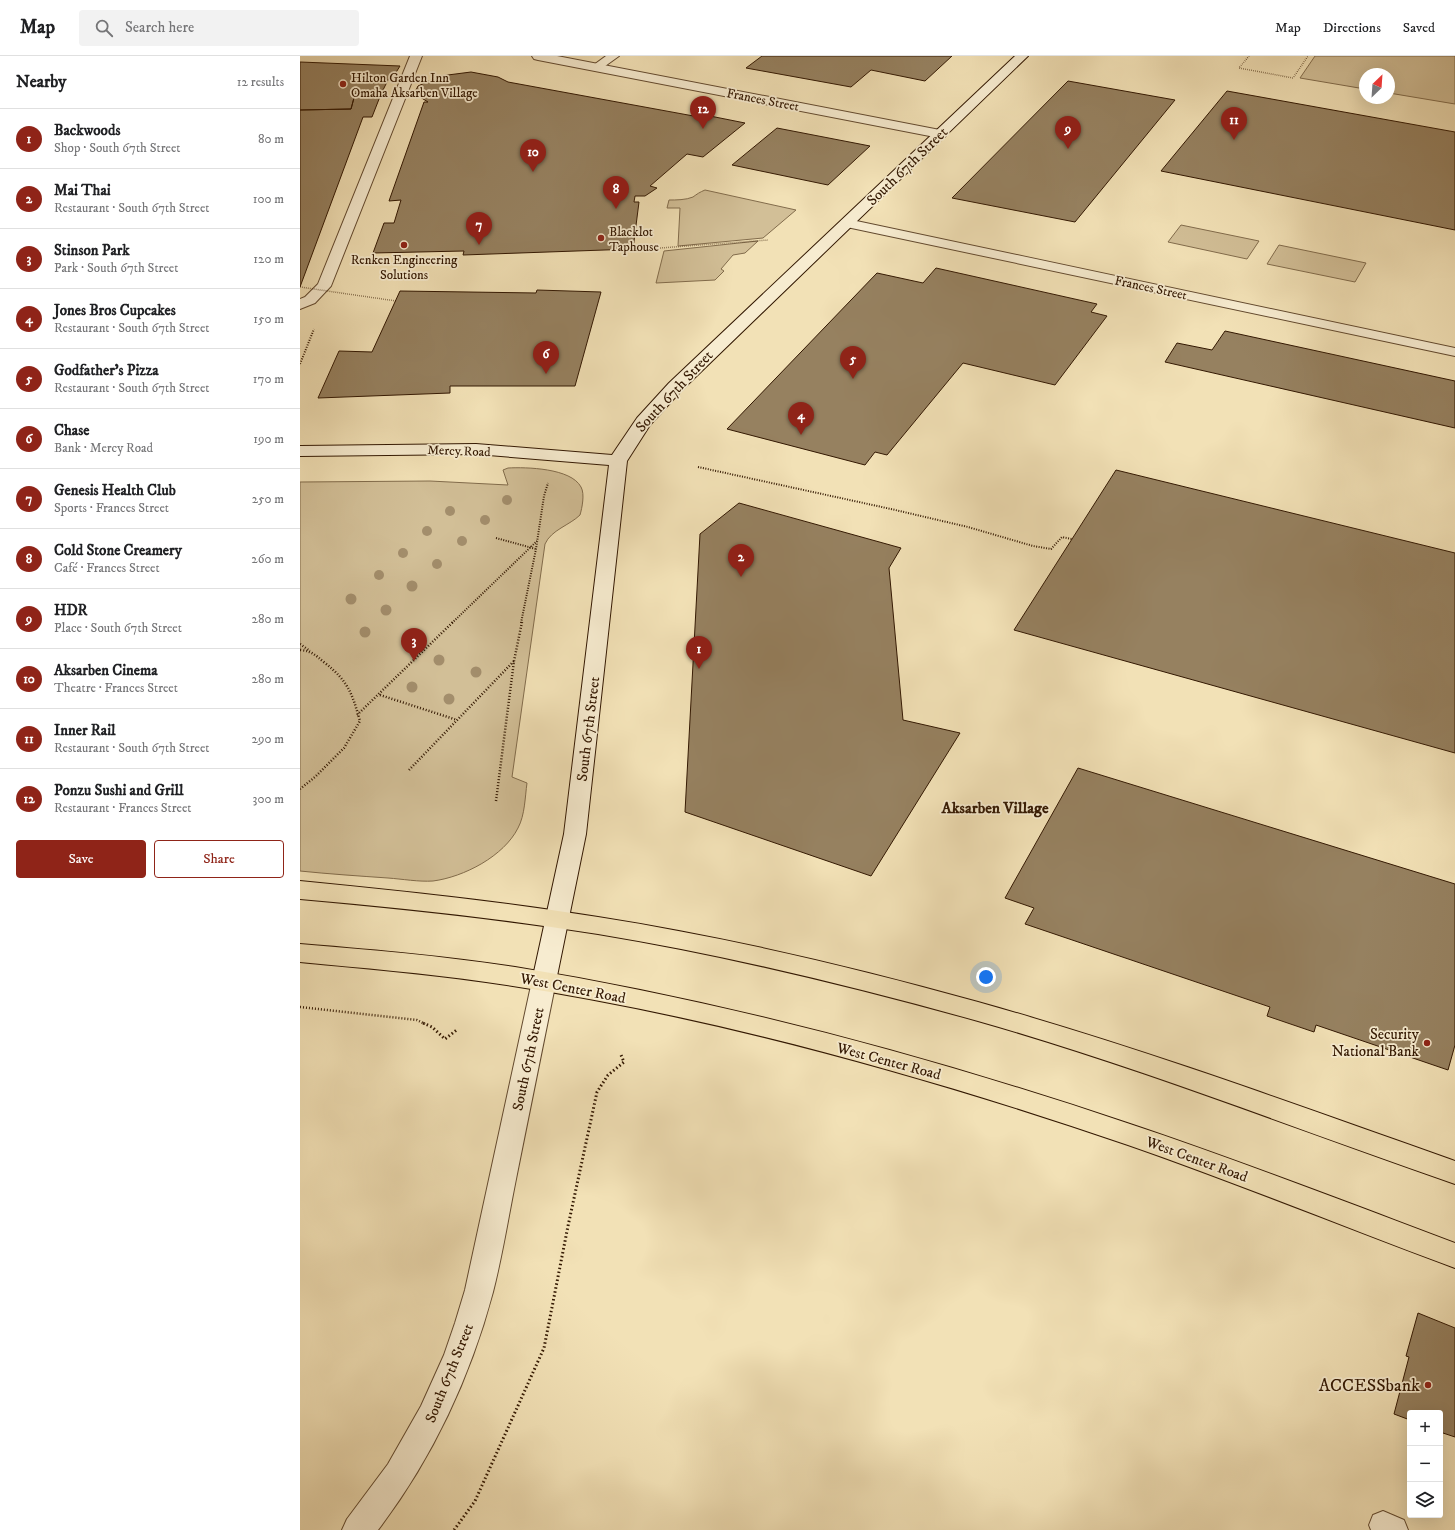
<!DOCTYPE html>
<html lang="en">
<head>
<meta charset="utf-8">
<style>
	body { margin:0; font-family:"IM FELL DW Pica",serif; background:#f2f2f2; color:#202124 }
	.controls { position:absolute; right:12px; bottom:12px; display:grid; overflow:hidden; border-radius:4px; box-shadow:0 4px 16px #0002 }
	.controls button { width:36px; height:36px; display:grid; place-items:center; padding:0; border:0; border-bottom:1px solid #e0e0e0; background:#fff; color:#202124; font:20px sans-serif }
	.compass { position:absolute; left:1059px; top:12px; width:36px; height:36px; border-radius:50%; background:#fff; box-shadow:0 4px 16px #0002; rotate:25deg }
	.you { position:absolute; left:686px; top:921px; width:14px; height:14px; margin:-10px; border:3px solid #fff; border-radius:50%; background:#1a73e8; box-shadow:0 0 0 6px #1a73e833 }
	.badge { display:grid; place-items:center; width:26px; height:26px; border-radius:50%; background:#8f2418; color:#fff; font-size:13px; font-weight:700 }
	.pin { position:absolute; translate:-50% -33px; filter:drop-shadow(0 1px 2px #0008) }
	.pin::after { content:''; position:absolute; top:21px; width:14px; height:12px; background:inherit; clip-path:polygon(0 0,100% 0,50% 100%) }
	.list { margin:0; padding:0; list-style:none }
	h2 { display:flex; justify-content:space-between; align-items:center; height:52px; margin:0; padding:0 16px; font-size:17px }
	h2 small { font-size:13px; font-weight:400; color:#757577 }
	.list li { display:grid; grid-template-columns:26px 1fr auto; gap:12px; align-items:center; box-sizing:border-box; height:60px; padding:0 16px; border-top:1px solid #e0e0e0 }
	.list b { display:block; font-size:15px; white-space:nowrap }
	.list p { margin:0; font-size:13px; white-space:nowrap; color:#757577 }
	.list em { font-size:13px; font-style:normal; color:#757577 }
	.actions { display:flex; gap:8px; padding:12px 16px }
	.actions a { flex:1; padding:9px 0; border:1px solid #8f2418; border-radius:4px; text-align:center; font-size:14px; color:#8f2418 }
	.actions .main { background:#8f2418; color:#fff }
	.icon { flex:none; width:22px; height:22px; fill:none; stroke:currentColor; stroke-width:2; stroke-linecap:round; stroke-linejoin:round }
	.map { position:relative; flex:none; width:1155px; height:1474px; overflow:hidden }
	header { display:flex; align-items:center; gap:24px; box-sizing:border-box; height:56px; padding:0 20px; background:#fff; border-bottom:1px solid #e0e0e0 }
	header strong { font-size:19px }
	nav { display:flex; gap:22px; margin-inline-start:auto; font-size:14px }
	.search { width:280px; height:36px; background:#f2f2f2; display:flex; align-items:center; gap:10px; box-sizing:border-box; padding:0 14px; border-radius:4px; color:#757577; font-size:15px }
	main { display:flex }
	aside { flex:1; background:#fff }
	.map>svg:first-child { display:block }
	.green { fill:#d2bf97; stroke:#826c4c }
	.building { fill:#968160; stroke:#331802 }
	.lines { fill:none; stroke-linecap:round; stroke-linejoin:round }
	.service-casing { stroke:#634a2f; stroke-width:2 }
	.minor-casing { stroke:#634a2f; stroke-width:2 }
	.tertiary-casing { stroke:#634a2f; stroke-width:2 }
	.secondary-casing { stroke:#331802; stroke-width:2 }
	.primary-casing { stroke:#331802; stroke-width:2 }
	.path-far3 { stroke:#331802; stroke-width:1.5; stroke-dasharray:0.5 1.5; stroke-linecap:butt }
	.path-far2 { stroke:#331802; stroke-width:2; stroke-dasharray:1 1.5; stroke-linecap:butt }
	.path-far1 { stroke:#331802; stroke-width:2.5; stroke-dasharray:1 2; stroke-linecap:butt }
	.path { stroke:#331802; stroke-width:3; stroke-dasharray:1.5 2.5; stroke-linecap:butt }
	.service { fill:#f7ecd0; fill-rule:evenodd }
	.minor { fill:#f7ecd0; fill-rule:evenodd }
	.tertiary { fill:#f7ecd0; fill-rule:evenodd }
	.secondary { fill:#f7ecd0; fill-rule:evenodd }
	.primary { fill:#f2e1b6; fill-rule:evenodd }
	.path-bridge { stroke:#331802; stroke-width:1.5; stroke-dasharray:0.5 1.5; stroke-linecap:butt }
	.tree { fill:#a38e6c }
	.poi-dot { fill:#8f2418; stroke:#f7ecd0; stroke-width:1.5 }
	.labels { text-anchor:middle; stroke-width:3.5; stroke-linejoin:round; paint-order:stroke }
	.far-poi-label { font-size:13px; fill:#331802; stroke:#f7ecd0; text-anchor:start }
	.far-street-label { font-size:13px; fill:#331802; stroke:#f7ecd0 }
	.street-label { font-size:15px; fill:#331802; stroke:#f7ecd0 }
	.poi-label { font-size:15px; fill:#331802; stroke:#f7ecd0; text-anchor:end }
	.neighbourhood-label { font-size:16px; font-weight:bold; fill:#331802; stroke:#f7ecd0 }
	.near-poi-label { font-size:18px; fill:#331802; stroke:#f7ecd0; text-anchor:end }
</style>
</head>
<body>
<header>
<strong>Map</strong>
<div class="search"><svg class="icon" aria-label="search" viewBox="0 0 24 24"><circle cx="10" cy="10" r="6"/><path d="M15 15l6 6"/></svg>Search here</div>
<nav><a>Map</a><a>Directions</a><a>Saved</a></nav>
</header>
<main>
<aside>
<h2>Nearby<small>12 results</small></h2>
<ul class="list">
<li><span class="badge">1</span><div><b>Backwoods</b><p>Shop · South 67th Street</p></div><em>80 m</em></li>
<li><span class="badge">2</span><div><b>Mai Thai</b><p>Restaurant · South 67th Street</p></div><em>100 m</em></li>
<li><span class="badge">3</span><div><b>Stinson Park</b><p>Park · South 67th Street</p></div><em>120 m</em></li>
<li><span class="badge">4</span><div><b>Jones Bros Cupcakes</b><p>Restaurant · South 67th Street</p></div><em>150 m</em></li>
<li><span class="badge">5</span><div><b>Godfather's Pizza</b><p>Restaurant · South 67th Street</p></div><em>170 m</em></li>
<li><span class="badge">6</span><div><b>Chase</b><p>Bank · Mercy Road</p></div><em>190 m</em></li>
<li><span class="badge">7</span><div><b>Genesis Health Club</b><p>Sports · Frances Street</p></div><em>250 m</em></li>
<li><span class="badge">8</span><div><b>Cold Stone Creamery</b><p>Café · Frances Street</p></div><em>260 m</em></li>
<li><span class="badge">9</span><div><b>HDR</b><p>Place · South 67th Street</p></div><em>280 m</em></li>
<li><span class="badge">10</span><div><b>Aksarben Cinema</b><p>Theatre · Frances Street</p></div><em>280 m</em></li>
<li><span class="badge">11</span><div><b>Inner Rail</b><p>Restaurant · South 67th Street</p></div><em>290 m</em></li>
<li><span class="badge">12</span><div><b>Ponzu Sushi and Grill</b><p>Restaurant · Frances Street</p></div><em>300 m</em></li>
</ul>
<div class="actions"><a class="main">Save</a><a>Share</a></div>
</aside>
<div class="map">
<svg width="1155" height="1474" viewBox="0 0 1155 1474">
	<rect width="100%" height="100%" fill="#f2e1b6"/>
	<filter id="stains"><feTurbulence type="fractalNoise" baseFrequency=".005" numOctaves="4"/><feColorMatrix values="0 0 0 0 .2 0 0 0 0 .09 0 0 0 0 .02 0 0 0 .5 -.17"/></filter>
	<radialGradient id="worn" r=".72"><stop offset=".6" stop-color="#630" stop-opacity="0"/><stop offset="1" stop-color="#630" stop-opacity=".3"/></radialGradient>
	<path class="green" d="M 1015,0 L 1155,0 L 1155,48 L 1089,37 L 1089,18 L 1065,18 L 1065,33 L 1000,22 Z
		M 405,134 L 496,154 L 463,182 L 378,190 L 380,152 L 367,152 L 369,144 C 376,144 386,144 393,141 C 397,138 400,136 405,134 Z
		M 881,169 L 959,185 L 947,203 L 868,186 Z
		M 458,185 L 445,197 L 433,199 L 421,213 L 424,215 L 415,224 L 356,227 L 364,195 Z
		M 979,189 L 1066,207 L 1055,226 L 967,208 Z
		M 208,412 C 226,411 271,412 281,431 C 285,438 282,452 280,459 C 270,469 251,474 245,488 L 212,721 L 227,727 C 225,741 225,759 218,772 C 204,800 164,821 133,825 C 119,826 102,823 88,822 C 59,820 29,818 0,815 L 0,426 L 130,425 L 208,429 L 203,414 Z"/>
	<path class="building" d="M 462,0 L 652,0 L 625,25 L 571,14 L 551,31 L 446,12 Z
		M 0,6 L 100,10 L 95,18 L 91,18 L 81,38 L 55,38 L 51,53 L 0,54 Z
		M 171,16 L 198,21 L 208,26 L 399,61 L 398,63 L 400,63 L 405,59 L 445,67 L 403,101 L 387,98 L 350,130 L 357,132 L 345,140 L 335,140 L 334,146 L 339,146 L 333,193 L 163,199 L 164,195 L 73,197 L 84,167 L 94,167 L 101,144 L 89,145 L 124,46 L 128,46 L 120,41 L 115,36 L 118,30 L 140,20 Z
		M 768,25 L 875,44 L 775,166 L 652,142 Z
		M 927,35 L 1155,76 L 1155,174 L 861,115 Z
		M 55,38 L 81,38 L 72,61 L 63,61 L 0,231 L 0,54 L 51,53 Z
		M 477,72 L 570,90 L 528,129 L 432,109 Z
		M 636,212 L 797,248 L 791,256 L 807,260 L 755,329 L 663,307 L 587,399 L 575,396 L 565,409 L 427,373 L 577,217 L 623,227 Z
		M 237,234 L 301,236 L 275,330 L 150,330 L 150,337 L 18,342 L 39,295 L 72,296 L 100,235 L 236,237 Z
		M 925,275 L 1155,325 L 1155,372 L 865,306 L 877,287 L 912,294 Z
		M 816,414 L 1155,497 L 1155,697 L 714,574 Z
		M 439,447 L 601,492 L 589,512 L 603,664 L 660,677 L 571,820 L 385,756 L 400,478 Z
		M 778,712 L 1155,828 L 1155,989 L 1148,1014 L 1016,969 L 1014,976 L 967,960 L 970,951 L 725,868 L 734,852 L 705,842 Z
		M 1118,1257 L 1155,1272 L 1155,1381 L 1140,1376 L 1140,1357 L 1110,1357 L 1110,1364 L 1094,1358 L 1109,1301 L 1106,1300 Z"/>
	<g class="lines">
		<g class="service-casing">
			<path id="service" d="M 110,0 L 122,0 L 31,230 L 15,247 L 0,253 L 0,243 L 5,241 L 18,228 Z
				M 306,0 L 319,0 L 301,13 L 293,13 L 291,11 Z
				M 547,163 L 1155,292 L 1155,300 L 542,170 L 540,167 L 542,164 Z
				M 1083,1455 L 1104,1464 L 1108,1474 L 1071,1474 L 1069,1469 L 1073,1459 Z"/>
		</g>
		<g class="minor-casing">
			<path id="minor" d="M 232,0 L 257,0 L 640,74 L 645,75 L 647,78 L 645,81 L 640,82 L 238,4 L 234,3 Z"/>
		</g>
		<g class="tertiary-casing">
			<path id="tertiary" d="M 244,916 L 253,918 L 256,925 C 243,989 230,1053 217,1118 C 209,1157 203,1197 193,1236 C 170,1322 132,1403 78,1474 L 42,1474 L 47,1463 L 88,1408 L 121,1350 L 144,1299 L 155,1267 L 165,1234 L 232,925 L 235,918 Z"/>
		</g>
		<g class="secondary-casing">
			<path id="secondary" d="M 715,0 L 728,0 L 381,335 L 350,369 L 327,405 L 286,778 L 256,925 L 253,932 L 244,934 L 235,932 L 232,925 L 264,778 L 309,409 L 176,398 L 0,400 L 0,390 L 176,388 L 312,399 L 337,362 L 369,327 Z"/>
		</g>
		<g class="primary-casing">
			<path id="primary" d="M 0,825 C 100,835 199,845 298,861 C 425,881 553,911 678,946 C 839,991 997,1049 1155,1105 L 1155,1128 C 996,1073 840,1011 678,965 C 553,930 426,899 298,878 C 199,862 100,852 0,843 Z
				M 0,888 C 72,894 144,900 215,911 C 423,945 628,1000 827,1067 C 938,1104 1046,1146 1155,1187 L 1155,1212 C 1046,1172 938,1127 828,1089 C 620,1018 403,957 186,926 C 124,917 62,912 0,906 Z"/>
		</g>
		<path class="path-far3" d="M 949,0 L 939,12 L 993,22 L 1008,0
			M 360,192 L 468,184"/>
		<path class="path-far2" d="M 0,308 L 14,273
			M 398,411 L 591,453 L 668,471 L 733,490 L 751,493 L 762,481 L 772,483
			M 196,482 L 236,493
			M 152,567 L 237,485
			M 221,567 L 236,493 L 244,440 L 248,427"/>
		<path class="path-far1" d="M 0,588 L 10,595
			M 0,594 C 12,595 15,599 25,607 C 48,625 52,637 60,665 L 44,692 L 15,721 L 0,733
			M 80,639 L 157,664
			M 57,659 L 153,566
			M 109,714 L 214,605
			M 196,745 L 214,605 L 222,566
			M 0,951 L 117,964 L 125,968"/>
		<path class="path" d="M 123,967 L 132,971 L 145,983 L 158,973
			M 154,1474 L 175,1445 L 244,1292 L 268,1170 L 297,1036 L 308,1019 L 324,1006 L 321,999"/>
		<use href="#service" class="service"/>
		<use href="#minor" class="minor"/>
		<use href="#tertiary" class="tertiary"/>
		<use href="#secondary" class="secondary"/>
		<use href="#primary" class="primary"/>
		<path class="path-bridge" d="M 0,231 L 96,245"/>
	</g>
	<g class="tree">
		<circle cx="207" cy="444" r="5"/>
		<circle cx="150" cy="455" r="5"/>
		<circle cx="185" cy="464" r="5"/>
		<circle cx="127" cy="475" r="5"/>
		<circle cx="162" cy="485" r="5"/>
		<circle cx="103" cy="497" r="5"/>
		<circle cx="137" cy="508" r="5"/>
		<circle cx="79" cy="519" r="5"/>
		<circle cx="112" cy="530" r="5.5"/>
		<circle cx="51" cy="543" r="5.5"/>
		<circle cx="86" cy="554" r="5.5"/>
		<circle cx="65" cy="576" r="5.5"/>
		<circle cx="139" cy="604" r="5.5"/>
		<circle cx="176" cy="616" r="5.5"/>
		<circle cx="112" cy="631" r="5.5"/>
		<circle cx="149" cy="643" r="5.5"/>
	</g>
	<g class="poi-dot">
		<circle cx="43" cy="28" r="4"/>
		<circle cx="301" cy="182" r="4"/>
		<circle cx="104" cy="189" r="4"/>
		<circle cx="1127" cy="987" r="4"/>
		<circle cx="1128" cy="1329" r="4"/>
	</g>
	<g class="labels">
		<g class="far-poi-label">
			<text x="51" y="26">Hilton Garden Inn<tspan x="51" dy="15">Omaha Aksarben Village</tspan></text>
			<text x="309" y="180">Blacklot<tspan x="309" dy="15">Taphouse</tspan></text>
			<text x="104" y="208" text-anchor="middle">Renken Engineering<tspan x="104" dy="15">Solutions</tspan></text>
		</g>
		<g class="far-street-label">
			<text transform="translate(463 43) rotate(11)" y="5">Frances Street</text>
			<text transform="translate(851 231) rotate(12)" y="5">Frances Street</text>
			<text transform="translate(159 394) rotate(2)" y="5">Mercy Road</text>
		</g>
		<g class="street-label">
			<text transform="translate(607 110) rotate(-44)" y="5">South 67th Street</text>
			<text transform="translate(374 335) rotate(-47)" y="5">South 67th Street</text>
			<text transform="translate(288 673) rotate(-83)" y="5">South 67th Street</text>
			<text transform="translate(273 932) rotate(11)" y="5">West Center Road</text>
			<text transform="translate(228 1003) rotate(-78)" y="5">South 67th Street</text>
			<text transform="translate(589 1005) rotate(15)" y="5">West Center Road</text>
			<text transform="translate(897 1103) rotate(20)" y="5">West Center Road</text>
			<text transform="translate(149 1317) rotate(-68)" y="5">South 67th Street</text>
		</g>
		<g class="poi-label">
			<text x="1119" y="983">Security<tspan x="1119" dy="17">National Bank</tspan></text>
		</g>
		<g class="neighbourhood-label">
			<text x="695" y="757">Aksarben Village</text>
		</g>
		<g class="near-poi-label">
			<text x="1120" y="1335">ACCESSbank</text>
		</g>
	</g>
	<rect width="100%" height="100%" filter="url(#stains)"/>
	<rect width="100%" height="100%" fill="url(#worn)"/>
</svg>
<div class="controls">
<button>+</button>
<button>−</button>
<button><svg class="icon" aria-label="layers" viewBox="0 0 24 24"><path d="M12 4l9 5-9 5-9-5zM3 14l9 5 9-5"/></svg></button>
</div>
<svg class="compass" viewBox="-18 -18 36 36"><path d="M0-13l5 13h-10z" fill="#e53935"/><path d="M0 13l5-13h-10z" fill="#757577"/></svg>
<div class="you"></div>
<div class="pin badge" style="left:399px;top:613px">1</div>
<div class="pin badge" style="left:441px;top:521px">2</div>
<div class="pin badge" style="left:114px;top:605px">3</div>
<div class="pin badge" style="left:501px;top:379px">4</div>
<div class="pin badge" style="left:553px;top:323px">5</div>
<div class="pin badge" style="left:246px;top:318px">6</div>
<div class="pin badge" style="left:179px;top:189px">7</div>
<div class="pin badge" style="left:316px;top:153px">8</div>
<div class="pin badge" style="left:768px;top:93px">9</div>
<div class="pin badge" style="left:233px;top:116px">10</div>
<div class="pin badge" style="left:934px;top:84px">11</div>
<div class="pin badge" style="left:403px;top:73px">12</div>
</div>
</main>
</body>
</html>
